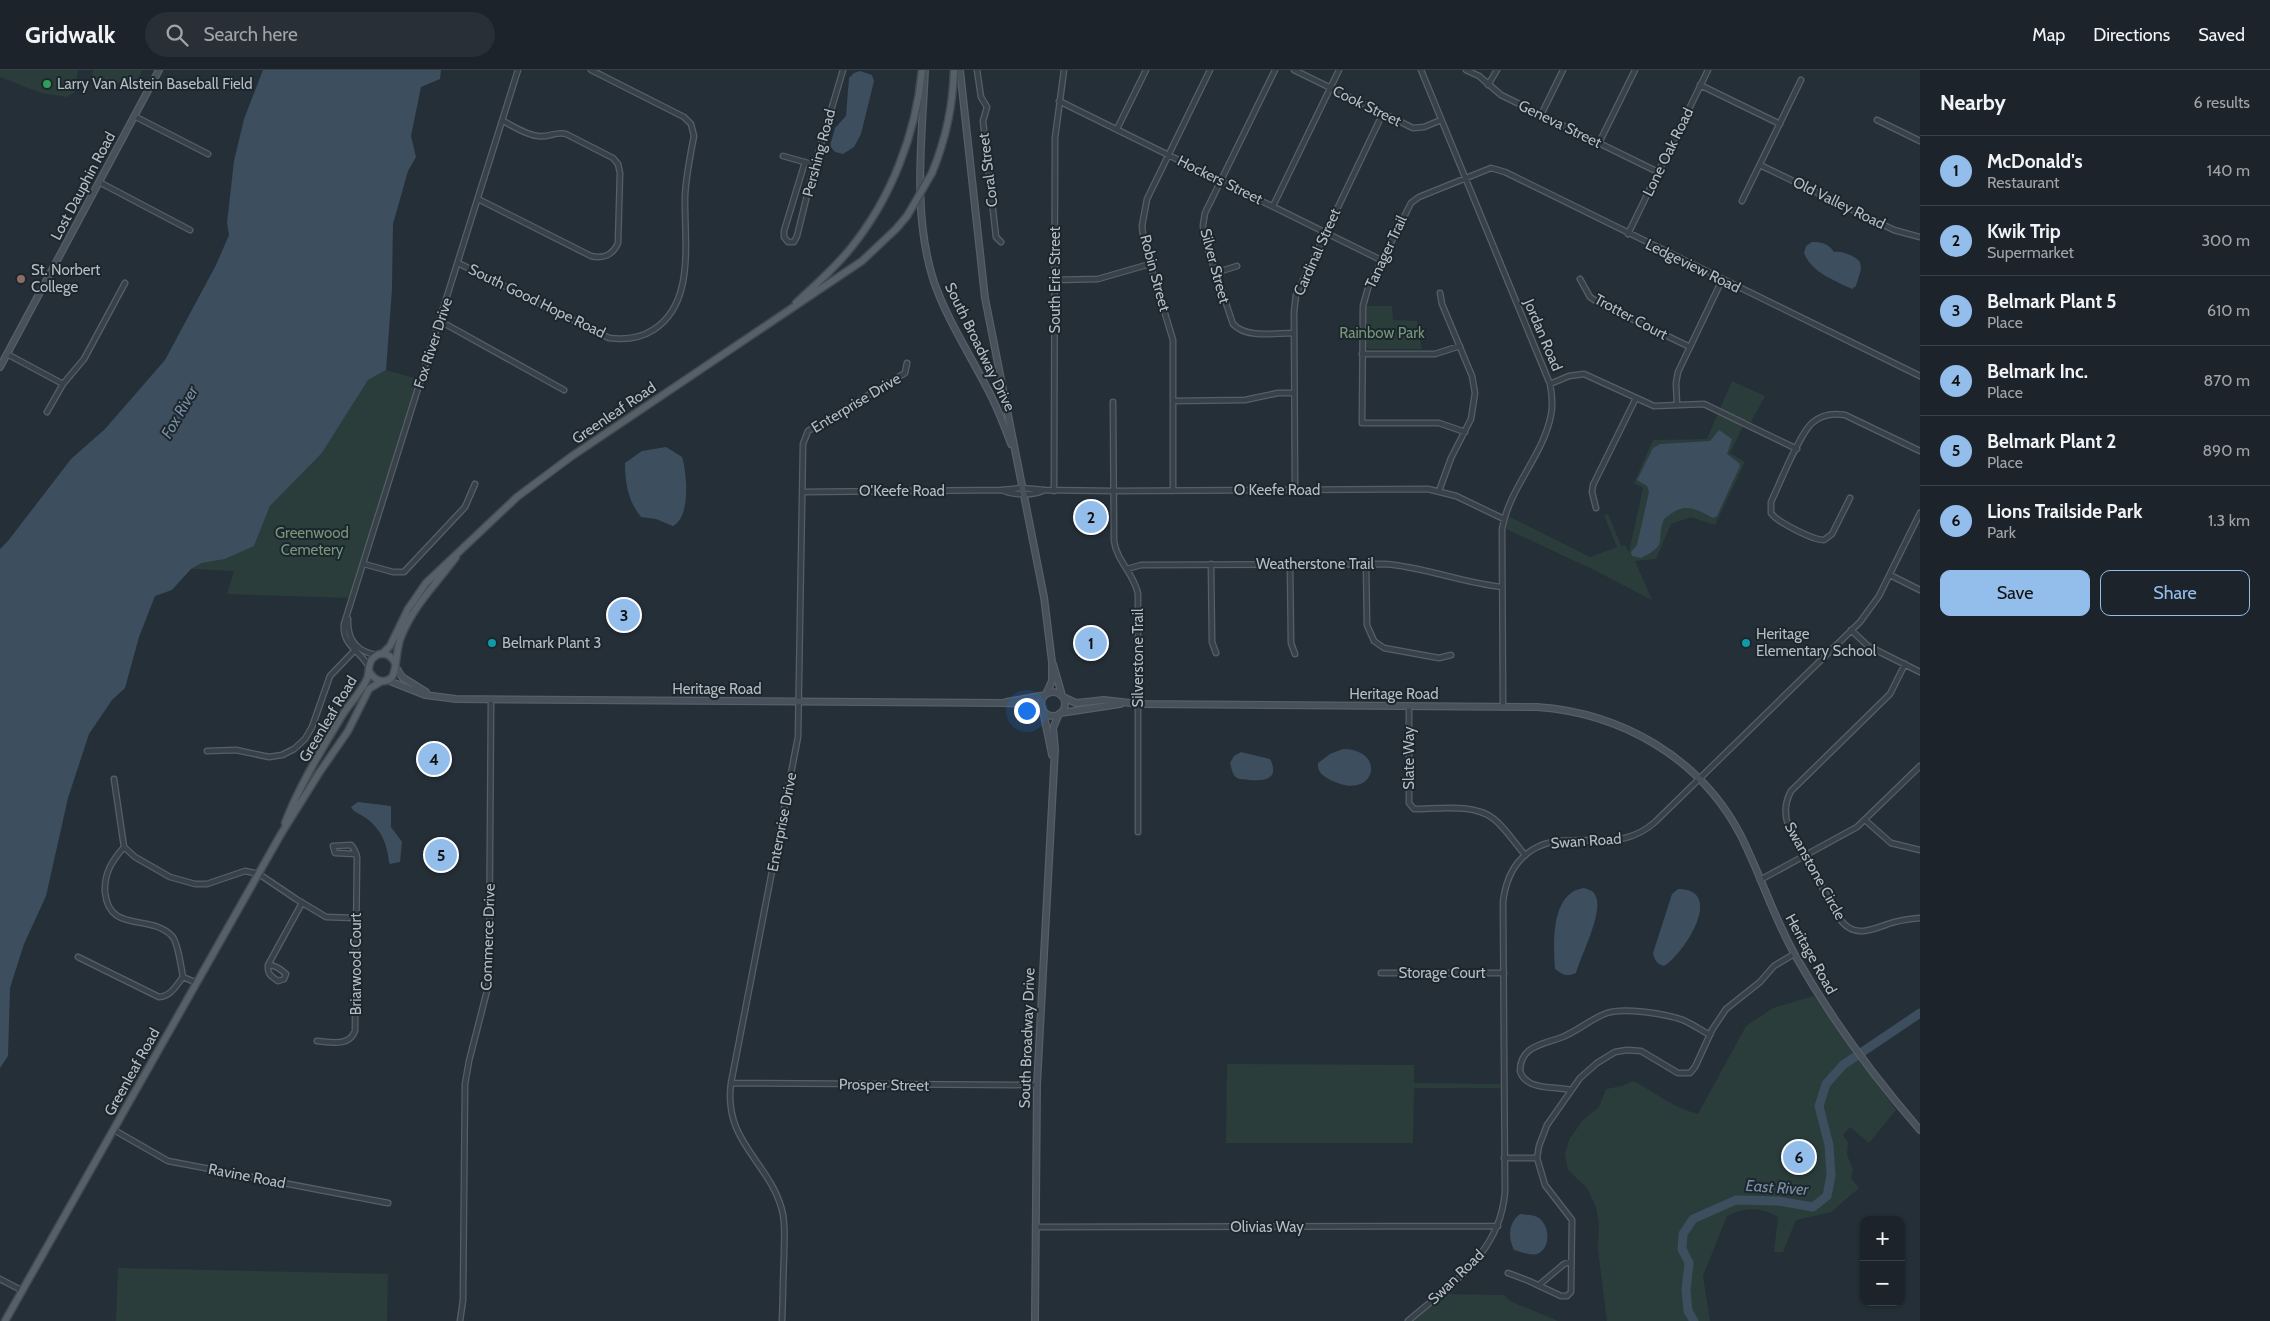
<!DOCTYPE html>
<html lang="en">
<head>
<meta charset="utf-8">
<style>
	body { margin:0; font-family:Cabin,sans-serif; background:#292f36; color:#f1f3f6 }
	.controls { position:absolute; right:15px; bottom:15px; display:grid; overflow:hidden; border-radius:10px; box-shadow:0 1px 4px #0004 }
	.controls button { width:45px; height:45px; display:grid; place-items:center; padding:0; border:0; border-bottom:1px solid #3a4047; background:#1c232a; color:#f1f3f6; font:25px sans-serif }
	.you { position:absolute; left:1026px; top:640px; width:18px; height:18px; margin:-12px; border:4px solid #fff; border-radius:50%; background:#1a73e8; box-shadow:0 0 0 8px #1a73e833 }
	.badge { display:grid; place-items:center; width:32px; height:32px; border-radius:50%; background:#93bdea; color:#111; font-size:16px; font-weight:700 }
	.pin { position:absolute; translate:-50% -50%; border:2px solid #fff; box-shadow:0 1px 5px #0006 }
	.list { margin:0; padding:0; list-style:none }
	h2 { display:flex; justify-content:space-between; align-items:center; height:65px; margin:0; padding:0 20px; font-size:21px }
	h2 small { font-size:16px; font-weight:400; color:#a0a4a8 }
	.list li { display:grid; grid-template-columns:32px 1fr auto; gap:15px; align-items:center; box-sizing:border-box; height:70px; padding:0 20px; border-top:1px solid #3a4047 }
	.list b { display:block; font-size:19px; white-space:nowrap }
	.list p { margin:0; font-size:16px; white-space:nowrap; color:#a0a4a8 }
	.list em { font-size:16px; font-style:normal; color:#a0a4a8 }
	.actions { display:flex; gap:10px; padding:15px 20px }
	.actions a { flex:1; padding:11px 0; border:1px solid #93bdea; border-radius:10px; text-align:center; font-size:18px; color:#93bdea }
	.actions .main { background:#93bdea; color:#111 }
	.icon { flex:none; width:28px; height:28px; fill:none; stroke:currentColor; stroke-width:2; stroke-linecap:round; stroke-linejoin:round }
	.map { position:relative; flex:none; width:1920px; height:1251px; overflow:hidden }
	header { display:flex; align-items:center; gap:30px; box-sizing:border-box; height:70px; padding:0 25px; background:#1c232a; border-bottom:1px solid #3a4047 }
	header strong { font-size:24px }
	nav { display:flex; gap:28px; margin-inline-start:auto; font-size:18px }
	.search { width:350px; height:45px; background:#292f36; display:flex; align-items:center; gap:12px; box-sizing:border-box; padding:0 18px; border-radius:28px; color:#a0a4a8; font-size:19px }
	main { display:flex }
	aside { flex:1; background:#1c232a }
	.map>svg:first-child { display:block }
	.green { fill:#2a3d3b }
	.water { fill:#3d4e5f }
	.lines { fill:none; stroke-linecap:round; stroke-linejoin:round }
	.river { stroke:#3d4e5f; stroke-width:9 }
	.street-casing { stroke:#575f66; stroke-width:7 }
	.secondary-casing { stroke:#575f66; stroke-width:8 }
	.primary-casing { stroke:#424a51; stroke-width:9 }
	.street { stroke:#384149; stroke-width:4.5 }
	.secondary { stroke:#47505b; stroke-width:5.5 }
	.primary { stroke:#576068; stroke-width:6 }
	.primary-bridge-casing { stroke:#424a51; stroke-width:9; stroke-linecap:butt }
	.primary-bridge { stroke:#576068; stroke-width:6 }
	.leisure-dot { fill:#2e9e5b; stroke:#1e262d; stroke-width:2 }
	.education-dot { fill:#8d6e63; stroke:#1e262d; stroke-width:2 }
	.culture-dot { fill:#0f9aa8; stroke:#1e262d; stroke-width:2 }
	.labels { text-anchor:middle; stroke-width:4; stroke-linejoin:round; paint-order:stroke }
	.poi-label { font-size:15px; fill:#b4bcc4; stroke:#1e262d; text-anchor:start }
	.street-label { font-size:15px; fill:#b4bcc4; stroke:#1e262d }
	.park-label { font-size:15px; fill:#75977a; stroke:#1e262d }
	.water-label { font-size:16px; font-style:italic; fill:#788fa4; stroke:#1e262d }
</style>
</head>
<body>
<header>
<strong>Gridwalk</strong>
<div class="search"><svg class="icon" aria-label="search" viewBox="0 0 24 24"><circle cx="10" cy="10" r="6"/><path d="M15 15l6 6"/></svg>Search here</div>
<nav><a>Map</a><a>Directions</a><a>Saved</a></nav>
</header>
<main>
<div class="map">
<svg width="1920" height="1251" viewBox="0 0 1920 1251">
	<rect width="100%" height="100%" fill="#252f38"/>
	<path class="green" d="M 0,0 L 78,0 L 75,22 L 67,27 L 41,23 L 0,7 Z
		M 93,0 L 142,0 L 136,16 L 95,10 L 92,6 Z
		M 1365,236 L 1392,236 L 1393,250 L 1417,251 L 1422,279 L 1368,279 L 1365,275 Z
		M 386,300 L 418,309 L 350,528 L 227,524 L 234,501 L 191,499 L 202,493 L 225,489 L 254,476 L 270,436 L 322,383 L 368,310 Z
		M 1732,311 L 1765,326 L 1751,352 L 1746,350 L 1730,383 L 1745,392 L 1715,455 L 1691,447 L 1671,454 L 1656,489 L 1635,491 L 1652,530 L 1592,499 L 1506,459 L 1508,446 L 1590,487 L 1617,477 L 1604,445 L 1606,444 L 1609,446 L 1621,476 L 1625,475 L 1629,482 L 1643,418 L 1634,413 L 1653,370 L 1707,369 Z
		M 1814,926 L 1896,1040 L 1869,1073 L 1850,1057 L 1843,1065 L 1848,1072 L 1847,1085 L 1853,1099 L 1851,1108 L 1859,1118 L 1831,1142 L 1796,1150 L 1783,1182 L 1774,1182 L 1778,1147 C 1761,1137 1745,1137 1727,1146 L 1703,1206 L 1710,1251 L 1607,1251 L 1598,1179 L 1599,1154 L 1596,1137 L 1587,1118 L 1568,1100 L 1565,1084 L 1569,1070 L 1582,1051 L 1599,1037 L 1606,1019 L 1622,1016 L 1633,1011 C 1655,1022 1673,1038 1698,1044 L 1746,956 L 1773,938 Z
		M 1227,994 L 1414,995 L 1414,1013 L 1500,1014 L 1500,1018 L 1414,1018 L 1413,1073 L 1226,1073 Z
		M 118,1198 L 388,1204 L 387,1251 L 116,1251 Z
		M 1443,1224 L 1504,1225 L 1510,1231 L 1558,1251 L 1413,1251 Z"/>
	<path class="water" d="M 263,0 L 441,0 L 440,9 L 421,17 L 411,66 L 416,87 L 408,101 L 393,154 L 392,219 L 386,300 L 368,310 L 322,383 L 270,436 L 254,476 L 225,489 L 202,493 L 191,499 L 172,520 L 155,526 L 139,567 L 125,618 L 112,630 L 89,664 L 68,728 L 46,826 L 24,874 L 10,918 L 8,986 L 0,998 L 0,479 L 8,471 L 71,389 L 105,359 L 165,290 L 216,195 L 229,165 L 227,153 L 234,91 L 244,49 Z
		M 860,1 L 872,5 L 874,11 L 861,64 L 854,77 L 843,84 L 835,82 L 830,76 L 835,58 L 846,46 L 849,8 L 854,3 Z
		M 1812,172 C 1822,172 1829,174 1834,182 C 1841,181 1844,183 1850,185 C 1867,192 1860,201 1856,216 L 1852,219 C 1834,210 1812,203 1804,183 L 1806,176 Z
		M 1719,360 L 1732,369 L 1727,384 L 1739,393 L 1740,396 L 1717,446 L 1713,448 C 1692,437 1684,432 1664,449 C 1655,471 1670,474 1641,488 L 1632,486 L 1631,482 L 1637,475 L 1649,422 L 1647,416 L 1637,410 L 1653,378 L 1660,374 L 1710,371 Z
		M 666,377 L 682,387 C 687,403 691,447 673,456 L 656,449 L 641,447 C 628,431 625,413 625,393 L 642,381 Z
		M 1343,679 C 1389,679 1375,736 1327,708 C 1321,705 1317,700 1318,693 L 1330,684 Z
		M 1241,682 L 1270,689 C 1280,709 1265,711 1249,710 C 1245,709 1241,710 1237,708 C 1232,705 1232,699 1230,693 L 1234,686 Z
		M 358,732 L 391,736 L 391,757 L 402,772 L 400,792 L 390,794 L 389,792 C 387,774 382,760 366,748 C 361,744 354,743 351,737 Z
		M 1584,818 C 1590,820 1594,821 1596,827 C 1603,843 1581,886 1576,903 C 1567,907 1563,905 1555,899 C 1553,873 1551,822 1584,818 Z
		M 1678,819 C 1726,819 1684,884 1664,896 C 1657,894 1655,891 1653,883 L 1672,824 Z
		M 1520,1144 C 1526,1145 1533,1144 1539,1148 C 1550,1156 1551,1179 1537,1184 C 1530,1186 1521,1182 1514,1180 C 1508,1168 1508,1153 1520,1144 Z"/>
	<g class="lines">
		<path class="river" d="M 1694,1251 L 1688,1241 L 1686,1220 L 1689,1193 L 1682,1179 L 1683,1164 L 1693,1149 L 1736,1130 L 1778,1131 L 1813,1137 L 1827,1126 L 1831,1106 L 1829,1075 L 1819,1036 L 1826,1014 L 1843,995 L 1920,943"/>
		<g class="street-casing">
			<path id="street" d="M 977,0 L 981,27 L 987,37 L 983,51 L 996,167 L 1001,172
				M 1275,0 L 1205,143 L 1203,155 L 1204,168 L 1233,254 C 1247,269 1275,263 1294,263
				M 1294,0 L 1413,58 L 1424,57 L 1441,50
				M 1421,0 L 1550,314 C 1552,324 1553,335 1551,345 C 1543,386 1509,418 1502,459 L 1503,637
				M 1466,0 L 1479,6 L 1501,25 L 1658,102
				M 1488,15 L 1497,0
				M 1700,15 L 1780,54
				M 1059,31 L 1381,190
				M 1541,45 L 1563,0
				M 134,46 L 208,84
				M 1877,50 L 1920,71
				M 1117,59 L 1146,0
				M 1599,73 L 1635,0
				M 783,86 L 815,95
				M 805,92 L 784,161 L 784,167 L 788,172 L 794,172 L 797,166 L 813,101 L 843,0
				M 1760,95 L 1894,160 L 1920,167
				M 99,112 L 190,160
				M 478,129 L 591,186 C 603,189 613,185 618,173 L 620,103 L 618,94 L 613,88 L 566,64 C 556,61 548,68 538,66 C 526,65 513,56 503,51
				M 1742,131 L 1801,10
				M 1273,136 L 1339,0
				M 1628,164 L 1708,0
				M 458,193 L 609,268 C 625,270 639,269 653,260 C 696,233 684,170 685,126 C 686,106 690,86 694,66 L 691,54 L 684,47 L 591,0
				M 1215,203 L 1237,196
				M 1580,209 L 1590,227 L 1599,233 L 1690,277
				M 1055,210 L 1098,209 L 1150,194
				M 440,251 L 564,320
				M 7,284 L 63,314 L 84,289 L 125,213
				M 1362,284 L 1435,284 L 1460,276
				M 1550,314 L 1569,306 L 1584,304 L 1654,336 L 1704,334 L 1797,379
				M 1173,331 L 1245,330 L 1278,323 L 1294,323
				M 1113,332 L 1114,471 C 1117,492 1134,503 1138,524 L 1138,762
				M 1677,335 L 1676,313 L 1678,302 L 1722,210
				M 47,342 L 63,314
				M 1465,362 L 1439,353 L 1362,353 L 1363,236 L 1368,218 L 1411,133 L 1419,127 L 1491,98 L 1505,102 L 1920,306
				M 1002,420 C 1011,425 1035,426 1044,420
				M 1295,420 L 1294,242 L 1296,225 L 1383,43
				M 1054,421 L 1055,68 L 1064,0
				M 1173,421 L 1173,270 L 1144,174 L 1142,156 L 1147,129 L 1210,0
				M 1439,421 L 1451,388 L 1471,349 L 1475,323 L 1472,306 L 1442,234 L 1440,223
				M 802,422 L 1002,420 L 1022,418 L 1044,420 L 1114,421 L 1428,419 L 1456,426 L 1504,449
				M 1850,428 L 1832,464 L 1824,470 C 1813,470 1777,452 1771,443 L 1771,432 C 1780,413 1799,365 1812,353 C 1822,344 1833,343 1845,345 L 1920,381
				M 1596,438 L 1592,422 L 1593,415 L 1636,328
				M 364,494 L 393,502 L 404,502 L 465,437 L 475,414
				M 1211,494 L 1212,572 L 1216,583
				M 1290,494 L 1291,573 L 1295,584
				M 1366,494 L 1367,555 L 1374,571 L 1384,578 L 1439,588 L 1451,585
				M 1127,499 L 1141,495 L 1385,494 C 1425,497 1462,513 1502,517
				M 1890,505 L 1920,520
				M 348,549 C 347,569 357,582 377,585
				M 1851,560 L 1868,576 L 1920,602
				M 1905,594 L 1890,624 L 1791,721 C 1785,732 1784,743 1788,755 L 1839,848 C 1853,868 1869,861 1888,854 C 1899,850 1909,849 1920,848
				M 369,597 C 360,580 342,576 344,554 L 518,0
				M 1409,636 L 1409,733 L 1414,739 C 1438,739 1474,733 1494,749 C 1506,759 1515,773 1525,785
				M 207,681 L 236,680 L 269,687 L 282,685 L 294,679 L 305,669 L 312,657 L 330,606 L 354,581
				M 114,709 L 124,777 L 135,787 L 170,807 L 195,814 L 207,814 L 245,801 L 259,804 L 296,829 L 326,847 L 356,848
				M 1865,750 L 1891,773 L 1920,780
				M 124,777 C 112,791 104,803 105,822 C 109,864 150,843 172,866 C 178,872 181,897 183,907 L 197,913
				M 1760,810 L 1857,757 L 1920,696
				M 78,887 L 159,927 C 171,926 176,916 183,907
				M 268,895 C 275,895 280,899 286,904 L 284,909 L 278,911 C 271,906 267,904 268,895 L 302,833
				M 1381,903 L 1504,903
				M 317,971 C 331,972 349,977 355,961 L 357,787 C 356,783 355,779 351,775 L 333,776 L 335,783 L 356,784
				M 731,1013 L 1037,1015
				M 1571,1020 C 1555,1016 1526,1021 1520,1001 C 1520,977 1542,974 1560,968 C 1577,962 1590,949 1607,943 C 1624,937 1666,944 1683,950 C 1692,954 1701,960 1710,965
				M 114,1060 L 168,1091 L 388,1133
				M 1504,1088 L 1537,1088
				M 1036,1157 L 1498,1156
				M 1508,1203 L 1529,1211 L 1561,1226 L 1567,1226 L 1571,1222 L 1572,1150 L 1545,1115 L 1537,1088 L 1539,1076 L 1547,1055 L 1580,1008 L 1597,993 L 1615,982 L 1627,980 L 1641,981 L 1678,1003 L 1690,1003 L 1695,997 L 1712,960 L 1726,939 L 1760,912 L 1774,896 L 1794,884
				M 0,1209 L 23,1221
				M 1539,1215 L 1564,1194 L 1570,1192
				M 460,1251 L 463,1230 L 465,1014 L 469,991 L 489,913 L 491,630
				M 782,1251 C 783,1229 783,1208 784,1186 C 784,1171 786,1155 782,1140 C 769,1091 723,1072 731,1013 L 798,667 L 803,374 L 808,361 L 905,303 L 907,293
				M 1408,1251 C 1451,1214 1500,1184 1505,1122 L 1503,832 C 1505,815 1510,800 1522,788 C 1551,759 1590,776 1625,768 C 1637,765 1646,760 1655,752 L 1860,552 L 1879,526 L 1920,443"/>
		</g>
		<g class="secondary-casing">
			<path id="secondary" d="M 925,0 C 922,69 912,145 934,212 C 947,249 969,283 987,318 C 997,336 1004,355 1011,374
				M 960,0 L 985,228 L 1044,527 L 1052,592 L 1052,611 L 1046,624
				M 0,297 L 159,0
				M 1053,594 L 1062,625
				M 396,597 L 402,607 L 426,622
				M 387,610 L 425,625 L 456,629 L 1002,633 L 1032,634 L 1042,638
				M1041 634a12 12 0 1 1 24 0a12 12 0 1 1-24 0Z
				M 1063,627 L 1076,633 L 1104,630 L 1139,634 L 1537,637 C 1622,643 1700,688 1740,764 C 1760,803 1773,846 1795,885 C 1830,947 1874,1007 1920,1060
				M 1006,632 L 1045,625
				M 1043,641 L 1052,685
				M 1061,643 L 1120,634
				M 1035,1251 L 1037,1015 L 1055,679 L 1053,658 L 1059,644"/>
		</g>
		<g class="primary-casing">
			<path id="primary" d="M 932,103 C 946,69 953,36 954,0
				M 796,233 C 815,215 834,199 850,179 C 891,129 916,64 922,0
				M 382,584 L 390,576 L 408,539 L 426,513 L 517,427 L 572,386 L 862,191 L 896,159 L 907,146
				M 369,601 C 373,609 383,615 391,608 C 397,603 396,577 401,567 C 413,536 437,513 456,487
				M 285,753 C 299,716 322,679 343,644 C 350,633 361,622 367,609 C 370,602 367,594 373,588 C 381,580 391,584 395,593
				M 5,1251 L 281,764 L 319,703 L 348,661 L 369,619 L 382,611"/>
		</g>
		<use href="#street" class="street"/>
		<use href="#secondary" class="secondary"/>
		<use href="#primary" class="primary"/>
		<g class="primary-bridge-casing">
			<path id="primary-bridge" d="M 907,146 L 932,103"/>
		</g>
		<use href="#primary-bridge" class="primary-bridge"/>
	</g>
	<circle class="leisure-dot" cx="47" cy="14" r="5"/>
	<circle class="education-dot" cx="21" cy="209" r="5"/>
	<g class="culture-dot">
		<circle cx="492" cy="573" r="5"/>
		<circle cx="1746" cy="573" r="5"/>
	</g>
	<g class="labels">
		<g class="poi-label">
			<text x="57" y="19">Larry Van Alstein Baseball Field</text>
			<text x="31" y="205">St. Norbert<tspan x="31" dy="17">College</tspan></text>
			<text x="1756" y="569">Heritage<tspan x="1756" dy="17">Elementary School</tspan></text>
			<text x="502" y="578">Belmark Plant 3</text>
		</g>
		<g class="street-label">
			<text transform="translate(1367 36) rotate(26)" y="5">Cook Street</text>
			<text transform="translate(1560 54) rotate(26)" y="5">Geneva Street</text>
			<text transform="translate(1668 82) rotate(-64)" y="5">Lone Oak Road</text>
			<text transform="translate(819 83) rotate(-75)" y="5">Pershing Road</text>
			<text transform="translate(988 100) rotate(-97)" y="5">Coral Street</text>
			<text transform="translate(1220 110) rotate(26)" y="5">Hockers Street</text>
			<text transform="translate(83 116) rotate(-62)" y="5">Lost Dauphin Road</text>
			<text transform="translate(1839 133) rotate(26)" y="5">Old Valley Road</text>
			<text transform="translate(1317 182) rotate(-66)" y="5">Cardinal Street</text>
			<text transform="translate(1386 182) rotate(-65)" y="5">Tanager Trail</text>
			<text transform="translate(1215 196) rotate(75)" y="5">Silver Street</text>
			<text transform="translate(1693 196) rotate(26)" y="5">Ledgeview Road</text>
			<text transform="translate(1155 203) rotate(75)" y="5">Robin Street</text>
			<text transform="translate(1055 210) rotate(-90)" y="5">South Erie Street</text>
			<text transform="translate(537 231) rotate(26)" y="5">South Good Hope Road</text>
			<text transform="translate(1631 247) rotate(28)" y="5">Trotter Court</text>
			<text transform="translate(1543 265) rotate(67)" y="5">Jordan Road</text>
			<text transform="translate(433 273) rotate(-72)" y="5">Fox River Drive</text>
			<text transform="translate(980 277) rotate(64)" y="5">South Broadway Drive</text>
			<text transform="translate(856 333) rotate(-31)" y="5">Enterprise Drive</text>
			<text transform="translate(614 343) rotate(-34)" y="5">Greenleaf Road</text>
			<text x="1277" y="425">O Keefe Road</text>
			<text x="902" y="426">O'Keefe Road</text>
			<text x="1315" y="499">Weatherstone Trail</text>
			<text transform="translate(1138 588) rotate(-90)" y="5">Silverstone Trail</text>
			<text x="717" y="624">Heritage Road</text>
			<text x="1394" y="629">Heritage Road</text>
			<text transform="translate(328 649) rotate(-59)" y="5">Greenleaf Road</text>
			<text transform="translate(1409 688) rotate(-90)" y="5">Slate Way</text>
			<text transform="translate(782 752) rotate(-79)" y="5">Enterprise Drive</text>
			<text transform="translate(1586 771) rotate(-4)" y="5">Swan Road</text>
			<text transform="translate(1815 801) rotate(61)" y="5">Swanstone Circle</text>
			<text transform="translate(488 867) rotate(-88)" y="5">Commerce Drive</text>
			<text transform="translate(1811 884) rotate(61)" y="5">Heritage Road</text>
			<text transform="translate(356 894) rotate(-90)" y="5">Briarwood Court</text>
			<text x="1442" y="908">Storage Court</text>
			<text transform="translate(1027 968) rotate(-88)" y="5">South Broadway Drive</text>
			<text transform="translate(132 1002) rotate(-61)" y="5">Greenleaf Road</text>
			<text transform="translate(884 1015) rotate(1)" y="5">Prosper Street</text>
			<text transform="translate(247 1106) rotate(11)" y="5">Ravine Road</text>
			<text x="1267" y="1162">Olivias Way</text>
			<text transform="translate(1456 1207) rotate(-44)" y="5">Swan Road</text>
		</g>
		<g class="park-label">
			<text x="1382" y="268">Rainbow Park</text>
			<text x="312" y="468">Greenwood<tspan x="312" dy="17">Cemetery</tspan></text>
		</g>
		<g class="water-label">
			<text transform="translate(179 342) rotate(-60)" y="6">Fox River</text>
			<text transform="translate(1777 1117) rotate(4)" y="6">East River</text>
		</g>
	</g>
</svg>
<div class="controls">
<button>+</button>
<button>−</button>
</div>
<div class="you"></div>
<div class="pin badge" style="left:1091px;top:573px">1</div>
<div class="pin badge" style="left:1091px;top:447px">2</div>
<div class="pin badge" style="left:624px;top:545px">3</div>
<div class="pin badge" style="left:434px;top:689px">4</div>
<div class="pin badge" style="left:441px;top:785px">5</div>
<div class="pin badge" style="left:1799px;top:1087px">6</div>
</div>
<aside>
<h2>Nearby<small>6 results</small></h2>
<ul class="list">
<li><span class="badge">1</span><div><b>McDonald's</b><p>Restaurant</p></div><em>140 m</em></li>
<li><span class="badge">2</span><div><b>Kwik Trip</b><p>Supermarket</p></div><em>300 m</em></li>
<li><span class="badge">3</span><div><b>Belmark Plant 5</b><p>Place</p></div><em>610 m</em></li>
<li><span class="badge">4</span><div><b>Belmark Inc.</b><p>Place</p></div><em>870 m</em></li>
<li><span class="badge">5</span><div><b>Belmark Plant 2</b><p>Place</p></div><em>890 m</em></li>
<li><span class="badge">6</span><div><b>Lions Trailside Park</b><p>Park</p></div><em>1.3 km</em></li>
</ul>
<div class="actions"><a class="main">Save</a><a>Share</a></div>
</aside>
</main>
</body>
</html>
